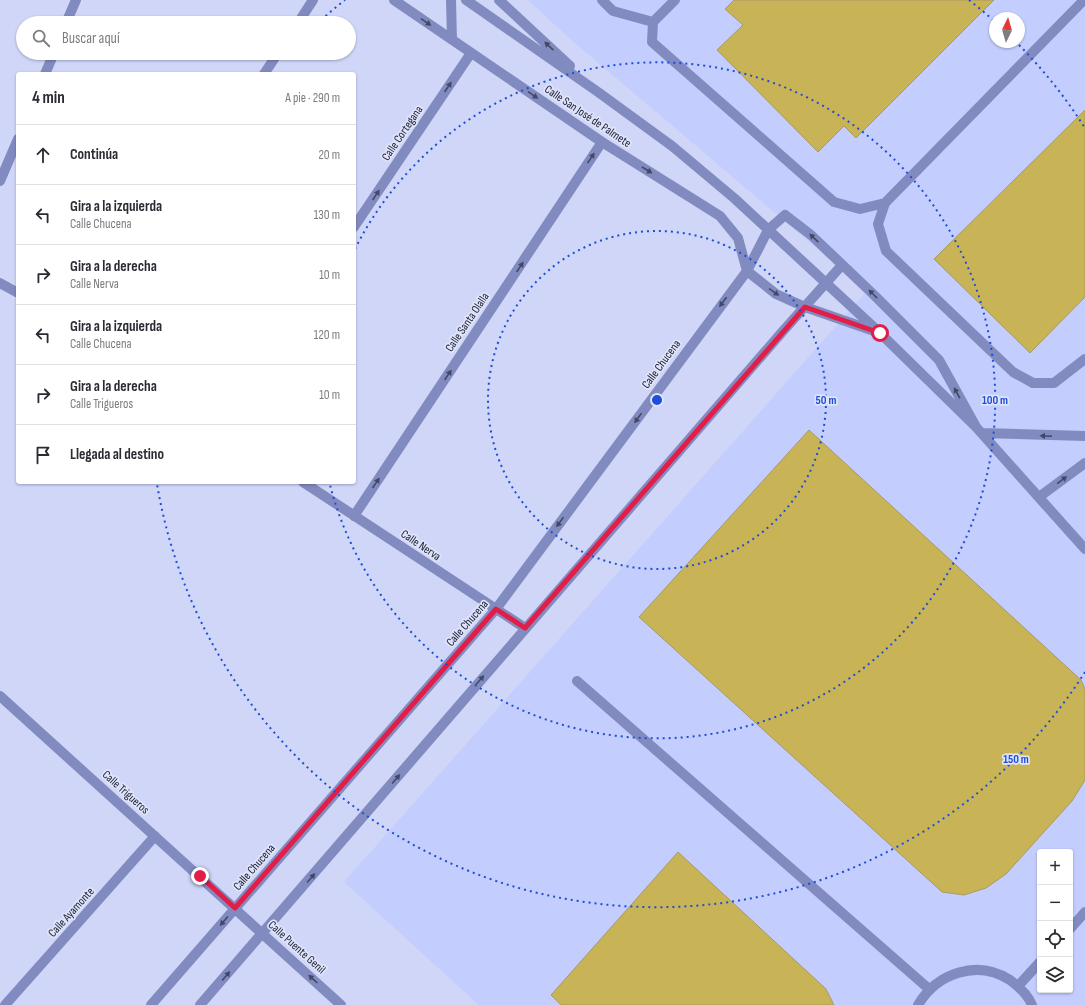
<!DOCTYPE html>
<html lang="es">
<head>
<meta charset="utf-8">
<style>
	body { margin:0; font-family:"Sofia Sans Condensed",sans-serif; background:#f7f7f7; color:#2b2b33 }
	.controls { position:absolute; right:12px; bottom:12px; display:grid; overflow:hidden; border-radius:4px; box-shadow:0 1px 3px #0004 }
	.controls button { width:36px; height:36px; display:grid; place-items:center; padding:0; border:0; border-bottom:1px solid #e1e1e2; background:#fff; color:#2b2b33; font:20px sans-serif }
	.compass { position:absolute; left:989px; top:12px; width:36px; height:36px; border-radius:50%; background:#fff; box-shadow:0 1px 3px #0004; rotate:5deg }
	.stop { position:absolute; width:12px; height:12px; margin:-9px; border:3px solid #e11d48; border-radius:50%; background:#fff }
	.stop.end { background:#e11d48; border-color:#fff; box-shadow:0 1px 4px #0008 }
	.list { margin:0; padding:0; list-style:none }
	h2 { display:flex; justify-content:space-between; align-items:center; height:52px; margin:0; padding:0 16px; font-size:17px }
	h2 small { font-size:13px; font-weight:400; color:#7c7c81 }
	.list li { display:grid; grid-template-columns:26px 1fr auto; gap:12px; align-items:center; box-sizing:border-box; height:60px; padding:0 16px; border-top:1px solid #e1e1e2 }
	.list b { display:block; font-size:15px; white-space:nowrap }
	.list p { margin:0; font-size:13px; white-space:nowrap; color:#7c7c81 }
	.list em { font-size:13px; font-style:normal; color:#7c7c81 }
	.icon { flex:none; width:22px; height:22px; fill:none; stroke:currentColor; stroke-width:2; stroke-linecap:round; stroke-linejoin:round }
	.map { position:relative; flex:none; width:1085px; height:1005px; overflow:hidden }
	.search { position:absolute; background:#fff; box-shadow:0 1px 3px #0004; left:16px; top:16px; width:340px; height:44px; display:flex; align-items:center; gap:10px; box-sizing:border-box; padding:0 14px; border-radius:22px; color:#7c7c81; font-size:15px }
	.panel { position:absolute; background:#fff; box-shadow:0 1px 3px #0004; left:16px; top:72px; width:340px; height:412px; border-radius:4px }
	.map>svg:first-child { display:block }
	.built { fill:#c3cdfe; fill-rule:evenodd }
	.building { fill:#c9b357; stroke:#a89a62 }
	.lines { fill:none; stroke-linecap:round; stroke-linejoin:round }
	.minor { stroke:#828bbf; stroke-width:10 }
	.oneway { fill:#424867 }
	.route { stroke:#e11d48; stroke-width:5 }
	.ring { fill:none; stroke:#1d4ed8; stroke-width:2; stroke-dasharray:2 4 }
	.labels { text-anchor:middle; stroke-width:3.5; stroke-linejoin:round; paint-order:stroke }
	.street-label { font-size:12px; fill:#202438; stroke:#dfe4fa }
	.centre { fill:#1d4ed8; stroke:#dfe4fa; stroke-width:2 }
	.ring-label { font-size:12px; text-anchor:middle; font-weight:bold; fill:#1d4ed8; stroke:#dfe4fa; stroke-width:3.5; stroke-linejoin:round; paint-order:stroke }
</style>
</head>
<body>
<div class="map">
<svg width="1085" height="1005" viewBox="0 0 1085 1005">
	<rect width="100%" height="100%" fill="#cfd6f7"/>
	<path class="built" d="M 528,0 L 1085,0 L 1085,1005 L 479,1005 L 344,882 L 867,291 L 569,38 ZM 995,18 L 1019,18 L 1019,42 L 995,42 ZM 1040,852 L 1070,852 L 1070,990 L 1040,990 Z"/>
	<path class="building" d="M 734,0 L 994,0 L 856,138 L 844,126 L 818,152 L 717,50 L 743,25 L 725,9 Z
		M 1085,110 L 1085,297 L 1030,353 L 934,259 Z
		M 809,430 L 1081,680 L 1085,689 L 1085,780 L 1072,801 L 1006,874 L 986,888 L 964,895 L 942,892 L 639,617 Z
		M 678,852 L 826,989 L 834,1005 L 561,1005 L 551,995 Z"/>
	<g class="lines">
		<path class="minor" d="M 394,0 L 602,142 L 720,216 L 738,238 L 747,271
			M 451,0 L 452,40
			M 466,0 L 598,92 L 672,146 L 734,198 L 880,333 L 976,427 L 1085,549
			M 499,0 L 570,66
			M 602,0 L 613,11 L 653,22
			M 675,0 L 653,22 L 652,42 L 834,202 L 860,209 L 885,203 L 1084,0
			M 66,23 L 76,0
			M 298,23 L 313,0
			M 45,74 L 54,53
			M 264,74 L 278,53
			M 0,181 L 18,139
			M 885,203 L 878,224 L 886,251 L 1013,372 L 1033,383 L 1054,383 L 1085,359
			M 354,227 L 471,53
			M 747,271 L 776,294 L 805,307 L 877,332
			M 0,283 L 18,293
			M 982,433 L 1085,436
			M 303,482 L 525,628
			M 1039,497 L 1085,463
			M 354,516 L 602,142
			M 577,681 L 929,989
			M 0,696 L 341,1005
			M 1070,929 L 1085,912
			M 1018,986 L 1040,962
			M 5,1005 L 155,836
			M 151,1005 L 496,609 L 747,271 L 768,230 L 785,215 L 811,235 L 872,293 L 939,360 L 976,427
			M 200,1005 L 783,331 L 842,265
			M 918,1005 C 937,973 977,959 1010,980 C 1018,986 1028,995 1032,1005"/>
	</g>
	<defs><path id="oneway-solid" d="M-6-.8H1V-3.2L6.5 0L1 3.2V.8H-6Z"/></defs>
	<g class="oneway">
		<use href="#oneway-solid" transform="translate(426 22) rotate(34)"/>
		<use href="#oneway-solid" transform="translate(549 46) rotate(-137)"/>
		<use href="#oneway-solid" transform="translate(448 87) rotate(-56)"/>
		<use href="#oneway-solid" transform="translate(533 95) rotate(34)"/>
		<use href="#oneway-solid" transform="translate(591 158) rotate(-56)"/>
		<use href="#oneway-solid" transform="translate(647 170) rotate(32)"/>
		<use href="#oneway-solid" transform="translate(376 195) rotate(-56)"/>
		<use href="#oneway-solid" transform="translate(814 238) rotate(-137)"/>
		<use href="#oneway-solid" transform="translate(520 267) rotate(-56)"/>
		<use href="#oneway-solid" transform="translate(774 292) rotate(35)"/>
		<use href="#oneway-solid" transform="translate(873 294) rotate(-135)"/>
		<use href="#oneway-solid" transform="translate(723 302) rotate(127)"/>
		<use href="#oneway-solid" transform="translate(448 375) rotate(-56)"/>
		<use href="#oneway-solid" transform="translate(957 393) rotate(-119)"/>
		<use href="#oneway-solid" transform="translate(638 418) rotate(126)"/>
		<use href="#oneway-solid" transform="translate(1046 436) rotate(-178)"/>
		<use href="#oneway-solid" transform="translate(1062 480) rotate(-36)"/>
		<use href="#oneway-solid" transform="translate(376 483) rotate(-56)"/>
		<use href="#oneway-solid" transform="translate(560 522) rotate(126)"/>
		<use href="#oneway-solid" transform="translate(480 680) rotate(-49)"/>
		<use href="#oneway-solid" transform="translate(396 779) rotate(-49)"/>
		<use href="#oneway-solid" transform="translate(311 878) rotate(-49)"/>
		<use href="#oneway-solid" transform="translate(224 921) rotate(131)"/>
		<use href="#oneway-solid" transform="translate(226 976) rotate(-49)"/>
		<use href="#oneway-solid" transform="translate(313 979) rotate(-138)"/>
	</g>
	<g class="lines">
		<path class="route" d="M 200,876 L 235,908 L 496,609 L 525,628 L 805,307 L 880,333"/>
	</g>
	<g class="ring">
		<circle cx="657" cy="400" r="169"/>
		<path d="M355 249A338 338 0 1 1 330 485"/>
		<path d="M1085 672A507 507 0 0 1 157 484M321 20A507 507 0 0 1 345 0M969 0A507 507 0 0 1 993 20M1019 45A507 507 0 0 1 1085 128"/>
	</g>
	<g class="labels">
		<g class="street-label">
			<text transform="translate(588 116) rotate(34)" y="4">Calle San José de Palmete</text>
			<text transform="translate(402 133) rotate(-56)" y="4">Calle Cortegana</text>
			<text transform="translate(467 322) rotate(-56)" y="4">Calle Santa Olalla</text>
			<text transform="translate(661 364) rotate(-54)" y="4">Calle Chucena</text>
			<text transform="translate(421 545) rotate(34)" y="4">Calle Nerva</text>
			<text transform="translate(467 623) rotate(-49)" y="4">Calle Chucena</text>
			<text transform="translate(126 792) rotate(42)" y="4">Calle Trigueros</text>
			<text transform="translate(254 867) rotate(-49)" y="4">Calle Chucena</text>
			<text transform="translate(71 912) rotate(-48)" y="4">Calle Ayamonte</text>
			<text transform="translate(297 947) rotate(42)" y="4">Calle Puente Genil</text>
		</g>
	</g>
	<circle cx="657" cy="400" r="6" class="centre"/>
	<g class="ring-label">
		<text x="826" y="404">50 m</text>
		<text x="995" y="404">100 m</text>
		<text x="1016" y="763">150 m</text>
	</g>
</svg>
<div class="controls">
<button>+</button>
<button>−</button>
<button><svg class="icon" aria-label="locate" viewBox="0 0 24 24"><circle cx="12" cy="12" r="6"/><path d="M12 2v4M12 18v4M2 12h4M18 12h4"/></svg></button>
<button><svg class="icon" aria-label="layers" viewBox="0 0 24 24"><path d="M12 4l9 5-9 5-9-5zM3 14l9 5 9-5"/></svg></button>
</div>
<svg class="compass" viewBox="-18 -18 36 36"><path d="M0-13l5 13h-10z" fill="#e53935"/><path d="M0 13l5-13h-10z" fill="#7c7c81"/></svg>
<div class="stop" style="left:880px;top:333px"></div>
<div class="stop end" style="left:200px;top:876px"></div>
<div class="search"><svg class="icon" aria-label="search" viewBox="0 0 24 24"><circle cx="10" cy="10" r="6"/><path d="M15 15l6 6"/></svg>Buscar aquí</div>
<section class="panel">
<h2>4 min<small>A pie · 290 m</small></h2>
<ul class="list">
<li><svg class="icon" aria-label="ahead" viewBox="0 0 24 24"><path d="M12 20V5M6 11l6-6 6 6"/></svg><div><b>Continúa</b></div><em>20 m</em></li>
<li><svg class="icon" aria-label="left" viewBox="0 0 24 24"><path d="M17 20v-9H6M10 6l-5 5 5 5"/></svg><div><b>Gira a la izquierda</b><p>Calle Chucena</p></div><em>130 m</em></li>
<li><svg class="icon" aria-label="right" viewBox="0 0 24 24"><path d="M7 20v-9h11M14 6l5 5-5 5"/></svg><div><b>Gira a la derecha</b><p>Calle Nerva</p></div><em>10 m</em></li>
<li><svg class="icon" aria-label="left" viewBox="0 0 24 24"><path d="M17 20v-9H6M10 6l-5 5 5 5"/></svg><div><b>Gira a la izquierda</b><p>Calle Chucena</p></div><em>120 m</em></li>
<li><svg class="icon" aria-label="right" viewBox="0 0 24 24"><path d="M7 20v-9h11M14 6l5 5-5 5"/></svg><div><b>Gira a la derecha</b><p>Calle Trigueros</p></div><em>10 m</em></li>
<li><svg class="icon" aria-label="arrive" viewBox="0 0 24 24"><path d="M6 21V4h12l-3 4 3 4H6"/></svg><div><b>Llegada al destino</b></div></li>
</ul>
</section>
</div>
</body>
</html>
